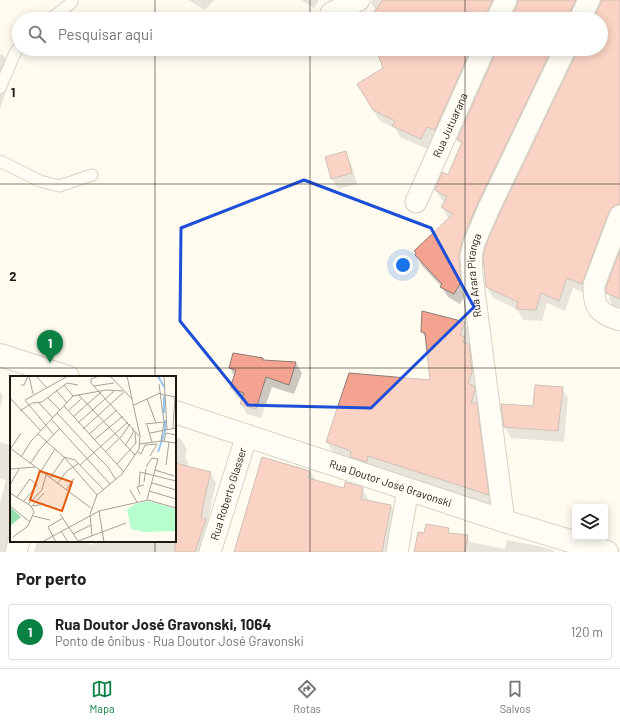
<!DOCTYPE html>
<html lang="pt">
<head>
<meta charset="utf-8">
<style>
	body { margin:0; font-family:Barlow,sans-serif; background:#f6f6f6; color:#222 }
	.controls { position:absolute; right:12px; bottom:12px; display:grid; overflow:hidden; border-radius:4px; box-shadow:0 2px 10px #0003 }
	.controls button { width:36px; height:36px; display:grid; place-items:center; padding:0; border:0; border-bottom:1px solid #e0e0e0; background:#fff; color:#222; font:20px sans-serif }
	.you { position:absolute; left:403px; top:265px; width:14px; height:14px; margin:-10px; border:3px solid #fff; border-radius:50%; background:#1a73e8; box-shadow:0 0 0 6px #1a73e833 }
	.badge { display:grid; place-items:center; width:26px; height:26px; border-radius:50%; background:#0b8043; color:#fff; font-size:13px; font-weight:700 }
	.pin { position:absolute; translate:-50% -33px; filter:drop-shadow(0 1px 2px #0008) }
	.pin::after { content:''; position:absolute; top:21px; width:14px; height:12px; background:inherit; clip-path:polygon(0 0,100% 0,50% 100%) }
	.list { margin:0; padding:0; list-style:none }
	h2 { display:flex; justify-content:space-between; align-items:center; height:52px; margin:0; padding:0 16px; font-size:17px }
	h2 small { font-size:13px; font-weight:400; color:#767676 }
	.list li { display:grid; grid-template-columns:26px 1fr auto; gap:12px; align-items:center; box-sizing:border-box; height:56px; margin:0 8px 8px; padding:0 8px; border:1px solid #e0e0e0; border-radius:4px }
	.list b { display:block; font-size:15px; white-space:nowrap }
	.list p { margin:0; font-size:13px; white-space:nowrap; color:#767676 }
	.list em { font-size:13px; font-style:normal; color:#767676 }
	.icon { flex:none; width:22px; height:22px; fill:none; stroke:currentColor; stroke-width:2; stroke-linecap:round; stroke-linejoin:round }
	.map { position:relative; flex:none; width:620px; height:552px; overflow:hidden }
	.search { position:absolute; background:#fff; box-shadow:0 2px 10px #0003; left:12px; right:12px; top:12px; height:44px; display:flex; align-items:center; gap:10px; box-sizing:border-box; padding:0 14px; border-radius:22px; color:#767676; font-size:15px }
	.sheet { height:116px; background:#fff }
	nav { display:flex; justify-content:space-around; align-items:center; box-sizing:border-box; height:56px; border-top:1px solid #e0e0e0; background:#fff; font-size:11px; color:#767676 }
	nav a { display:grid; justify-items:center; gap:2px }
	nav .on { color:#0b8043 }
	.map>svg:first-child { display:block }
	.shadow { fill:#0003 }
	.building { fill:#f4a390; stroke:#8e7a75 }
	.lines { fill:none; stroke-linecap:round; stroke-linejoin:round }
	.service-casing { stroke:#a6a08e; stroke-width:13 }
	.minor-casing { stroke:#a6a08e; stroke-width:23 }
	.tertiary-casing { stroke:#a6a08e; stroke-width:24 }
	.service { stroke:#fff; stroke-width:11 }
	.minor { stroke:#fff; stroke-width:21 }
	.tertiary { stroke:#fff; stroke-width:22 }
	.marked { fill:none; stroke:#1d4ed8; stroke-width:3; stroke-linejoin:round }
	.grid { fill:none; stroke:#1c1a13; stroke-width:1; stroke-opacity:0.55 }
	.labels { text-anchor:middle; stroke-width:3; stroke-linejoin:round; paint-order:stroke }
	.street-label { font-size:11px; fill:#1c1a13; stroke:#fffbef }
	.inset-river { fill:none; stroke:#98c7f4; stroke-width:2 }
	.inset-road { fill:none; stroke:#a4a197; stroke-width:1 }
	.view { fill:#e8590c; fill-opacity:0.15; stroke:#e8590c; stroke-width:2 }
	.inset-edge { fill:none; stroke:#1c1a13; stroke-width:2 }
	.grid-label { font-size:13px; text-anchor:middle; font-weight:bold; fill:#1c1a13; stroke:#fffbef; stroke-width:3; stroke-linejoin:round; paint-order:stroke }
</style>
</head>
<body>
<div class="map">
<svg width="620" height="552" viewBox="0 0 620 552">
	<rect width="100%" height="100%" fill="#fffbef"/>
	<path class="shadow" d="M 188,0 L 214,0 L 205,10 Z
		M 301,0 L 319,0 L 314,8 Z
		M 371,0 L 507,0 L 494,19 L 370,19 L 376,11 L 371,3 L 372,0 Z
		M 518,0 L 590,0 L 577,19 L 511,19 L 518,5 Z
		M 601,0 L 620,0 L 620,216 L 588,294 L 573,288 L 565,311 L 547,303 L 542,321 L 523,320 L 517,309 L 493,298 L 487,287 L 577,54 L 578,49 L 601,49 L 601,19 L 594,19 L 601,5 Z
		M 377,49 L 485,49 L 441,140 L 433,136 L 427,149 L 400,137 L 395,128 L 380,121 L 364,95 L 383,69 Z
		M 496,49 L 566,49 L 483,216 L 466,293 L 460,304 L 448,297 L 441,286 L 422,266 L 416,255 L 450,219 L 448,218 L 442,207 L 445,202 L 442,200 L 436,190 L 448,176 L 462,146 L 458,140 L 496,54 Z
		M 0,54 L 3,55 L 13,71 L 0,109 Z
		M 345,152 L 351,163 L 357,184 L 338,189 L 332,178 Z
		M 620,253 L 620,311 L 615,309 L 609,299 L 610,297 L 607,293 Z
		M 464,323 L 472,337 L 469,345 L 472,351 L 496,509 L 335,456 L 327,442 L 431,381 L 426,338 L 422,332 Z
		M 263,359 L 264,361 L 296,363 L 302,373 L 294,394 L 272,387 L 261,418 L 247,414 L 241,404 L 242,400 L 237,398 L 231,388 L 235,377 L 230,368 Z
		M 562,388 L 568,398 L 564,442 L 511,438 L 505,427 L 502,406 L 534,408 Z
		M 0,391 L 3,397 L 0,408 Z
		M 175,437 L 181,439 L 187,450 L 185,457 L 188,462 L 187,467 L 210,472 L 216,483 L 207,524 L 211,530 L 204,552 L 34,552 L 37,541 L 82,541 L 93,545 L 95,541 L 175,541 Z
		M 0,442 L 11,446 L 12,552 L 0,552 L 0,503 L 6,480 L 0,479 Z
		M 310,471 L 316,481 L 345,490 L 362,488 L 368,499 L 367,501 L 391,506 L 397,516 L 390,552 L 235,552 Z
		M 448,529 L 451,534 L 467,536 L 470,542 L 505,549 L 507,540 L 539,546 L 553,550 L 554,552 L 558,552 L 421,552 Z"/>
	<path class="building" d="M 383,0 L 493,0 L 486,14 L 485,19 L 369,19 Z
		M 518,0 L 576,0 L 569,14 L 568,19 L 510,19 L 517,5 Z
		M 601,0 L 620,0 L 620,204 L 618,204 L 613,207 L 609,212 L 582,284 L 567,278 L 559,301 L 541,293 L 536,310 L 516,309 L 518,302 L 486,287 L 483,257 L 485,247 L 499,215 L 576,54 L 577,49 L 601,49 L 601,19 L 593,19 L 600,5 Z
		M 376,49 L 471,49 L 435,130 L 427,127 L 421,139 L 392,126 L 395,121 L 373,110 L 357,84 L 383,68 Z
		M 496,49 L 552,49 L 477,205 L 463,238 L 459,256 L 461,282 L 454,294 L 440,287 L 442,284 L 415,255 L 416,253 L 414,251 L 453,214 L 441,207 L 447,197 L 435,190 L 442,172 L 448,175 L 462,142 L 457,140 L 495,54 Z
		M 346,151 L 352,173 L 331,179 L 325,157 Z
		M 620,250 L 620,299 L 606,293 L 606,287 Z
		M 422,311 L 465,322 L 460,335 L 465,337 L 463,342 L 469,344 L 471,359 L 470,361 L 471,361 L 472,372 L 468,383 L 474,386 L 475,390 L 471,403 L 477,403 L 489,495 L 368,456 L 367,462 L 350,457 L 351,451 L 326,442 L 349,373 L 430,380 L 425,333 L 421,332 Z
		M 233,353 L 263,358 L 263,360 L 296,362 L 289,385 L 266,377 L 256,409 L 240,404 L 244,393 L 230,388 L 236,370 L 229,368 Z
		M 535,385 L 563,387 L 558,431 L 504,427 L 501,404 L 533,406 Z
		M 262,457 L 310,471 L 308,478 L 344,488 L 345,482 L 363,487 L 361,499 L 391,505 L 382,552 L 234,552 Z
		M 175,463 L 211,472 L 205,495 L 201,518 L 206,519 L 195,552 L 175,552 Z
		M 426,524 L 449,528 L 448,533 L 468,535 L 465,552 L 414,552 L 418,532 L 424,533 Z"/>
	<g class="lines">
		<g class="service-casing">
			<path id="service" d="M 49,19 L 60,12 L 72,2 L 72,0
				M 0,88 L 14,55 L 19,47
				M 0,161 L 40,181 L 59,186 L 92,175"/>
		</g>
		<g class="minor-casing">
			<g id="minor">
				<path d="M 331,13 L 359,0"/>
				<path d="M 497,19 L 506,0"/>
				<path d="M 580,19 L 589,0"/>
				<path id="s1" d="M 416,202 L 484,49"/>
				<path d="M 620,216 L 594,285 C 593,307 599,314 620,320"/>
				<path id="s2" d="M 504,521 L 472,275 L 471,256 L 474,243 L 488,210 L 565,49"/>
				<path d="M 16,552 L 19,541"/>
				<path id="s3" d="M 210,552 L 247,435"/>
				<path d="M 397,552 L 408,489"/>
			</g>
		</g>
		<g class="tertiary-casing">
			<g id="tertiary">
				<path d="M 0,355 L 68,377"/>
				<path id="s4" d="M 175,412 L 504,521 L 607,552"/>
			</g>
		</g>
		<use href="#service" class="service"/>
		<use href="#minor" class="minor"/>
		<use href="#tertiary" class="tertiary"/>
	</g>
	<path d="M0 0H620V552H0ZM 304,180 L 431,228 L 474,307 L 371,408 L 248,405 L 180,321 L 181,228 Z" fill="#fffbef" fill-opacity=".55" fill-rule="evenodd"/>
	<path class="marked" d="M 304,180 L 431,228 L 474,307 L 371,408 L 248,405 L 180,321 L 181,228 Z"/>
	<path class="grid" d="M 155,0 L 155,19M 310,0 L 310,19M 465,0 L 465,19M 155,49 L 155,377M 310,49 L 310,552M 465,49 L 465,552M 0,184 L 620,184M 0,368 L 620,368M 155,541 L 155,552"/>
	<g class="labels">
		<g class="street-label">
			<text dy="4" stroke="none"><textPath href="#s1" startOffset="84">Rua Jutuarana</textPath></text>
			<text dy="4" stroke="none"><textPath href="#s2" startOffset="248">Rua Arara Piranga</textPath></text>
			<text dy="4" stroke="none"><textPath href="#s4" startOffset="227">Rua Doutor José Gravonski</textPath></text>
			<text dy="4" stroke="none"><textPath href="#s3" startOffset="61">Rua Roberto Glasser</textPath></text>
		</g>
	</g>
	<g transform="translate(10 376)">
		<rect width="166" height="166" fill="#fffbef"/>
		<path d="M 138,125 L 166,133 L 166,155 L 134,156 L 121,153 L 117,134 L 125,128 Z" fill="#b7ffce"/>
		<path d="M 0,131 L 11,141 L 0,150 Z" fill="#95dead"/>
		<path class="inset-river" d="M 148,0 L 154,11M 154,37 L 154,20M 148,76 L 155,55 L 155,44"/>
		<path class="inset-road" d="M 19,0 L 23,18M 26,0 L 37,12M 89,0 L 81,3 L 81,7 L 129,60M 100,0 L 122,23M 154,0 L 157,54M 149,8 L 154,46 L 151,65M 11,9 L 14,9 L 18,0M 54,9 L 63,20M 84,10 L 104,7M 46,14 L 57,27M 68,18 L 125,79M 150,18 L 166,21M 0,22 L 31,55M 38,22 L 50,34M 137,23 L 146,47M 29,27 L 43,42M 124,29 L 150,17M 54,30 L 114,96M 10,35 L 22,27 L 32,26 L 57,7 L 68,9M 58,35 L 71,23M 47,37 L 83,76M 63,41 L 91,16M 41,43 L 100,108M 68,47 L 104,15M 135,48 L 154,46M 137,49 L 142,66M 163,52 L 165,21M 73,53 L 114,16M 140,57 L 166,52M 28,58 L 54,81 L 65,84 L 93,113M 79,58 L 107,34M 44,59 L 15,24 L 58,0M 84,64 L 113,40M 154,65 L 156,57 L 166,59M 130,68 L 151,65 L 166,67M 115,70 L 123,57 L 123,52M 0,72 L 81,132M 1,72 L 11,57M 83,76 L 98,91 L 106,104M 95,76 L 111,61 L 120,48M 128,76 L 131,78 L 135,69 L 147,68 L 140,80M 11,81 L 21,65 L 63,20 L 96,14 L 113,15M 54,81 L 87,119M 20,88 L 30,73 L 50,52M 107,88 L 126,67 L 125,57M 70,89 L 118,46M 156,89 L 159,66M 136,91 L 142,82 L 148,83 L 137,124M 0,93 L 25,91M 145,94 L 164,100M 31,95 L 45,73M 40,102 L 54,82M 134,106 L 136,93M 142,107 L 166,114M 47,108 L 57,95 L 69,87M 0,109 L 9,93M 129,110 L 130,96 L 166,105M 56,114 L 64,102M 120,114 L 127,126M 139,115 L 166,123M 0,117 L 21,130 L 24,136 L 18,150 L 3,161M 130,118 L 127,111 L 134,109M 7,121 L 20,103 L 27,109 L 14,125M 18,128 L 32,114 L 36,99M 0,130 L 20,146M 23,130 L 35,128M 21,131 L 34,117M 89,135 L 94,166M 50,138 L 68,165M 80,138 L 87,119 L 112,98 L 129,73 L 130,60 L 117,0M 80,139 L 82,160M 23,140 L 40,144M 51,155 L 58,166M 63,158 L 81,149M 68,165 L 116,147M 32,166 L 89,135 L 138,124 L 166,132M 46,166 L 38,151 L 53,142"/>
		<path class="view" d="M 30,95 L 62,106 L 52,135 L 20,124 Z"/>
		<rect width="166" height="166" class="inset-edge"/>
	</g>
	<g class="grid-label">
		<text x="13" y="97">1</text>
		<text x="13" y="281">2</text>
	</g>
</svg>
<div class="controls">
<button><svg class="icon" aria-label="layers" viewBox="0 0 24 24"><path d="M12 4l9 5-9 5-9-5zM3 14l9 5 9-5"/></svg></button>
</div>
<div class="you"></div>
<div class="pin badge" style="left:50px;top:363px">1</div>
<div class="search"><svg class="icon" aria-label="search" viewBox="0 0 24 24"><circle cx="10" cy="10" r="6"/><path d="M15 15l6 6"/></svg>Pesquisar aqui</div>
</div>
<section class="sheet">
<h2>Por perto<small></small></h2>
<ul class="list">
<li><span class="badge">1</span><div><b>Rua Doutor José Gravonski, 1064</b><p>Ponto de ônibus · Rua Doutor José Gravonski</p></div><em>120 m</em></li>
</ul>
</section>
<nav>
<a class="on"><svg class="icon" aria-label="map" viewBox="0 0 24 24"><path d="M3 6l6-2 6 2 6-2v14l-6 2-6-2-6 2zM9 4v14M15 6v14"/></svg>Mapa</a>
<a><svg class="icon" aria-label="directions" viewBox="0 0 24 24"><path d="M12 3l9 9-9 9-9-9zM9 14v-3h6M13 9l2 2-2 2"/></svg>Rotas</a>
<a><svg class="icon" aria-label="saved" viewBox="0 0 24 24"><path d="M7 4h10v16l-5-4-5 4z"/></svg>Salvos</a>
</nav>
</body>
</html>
